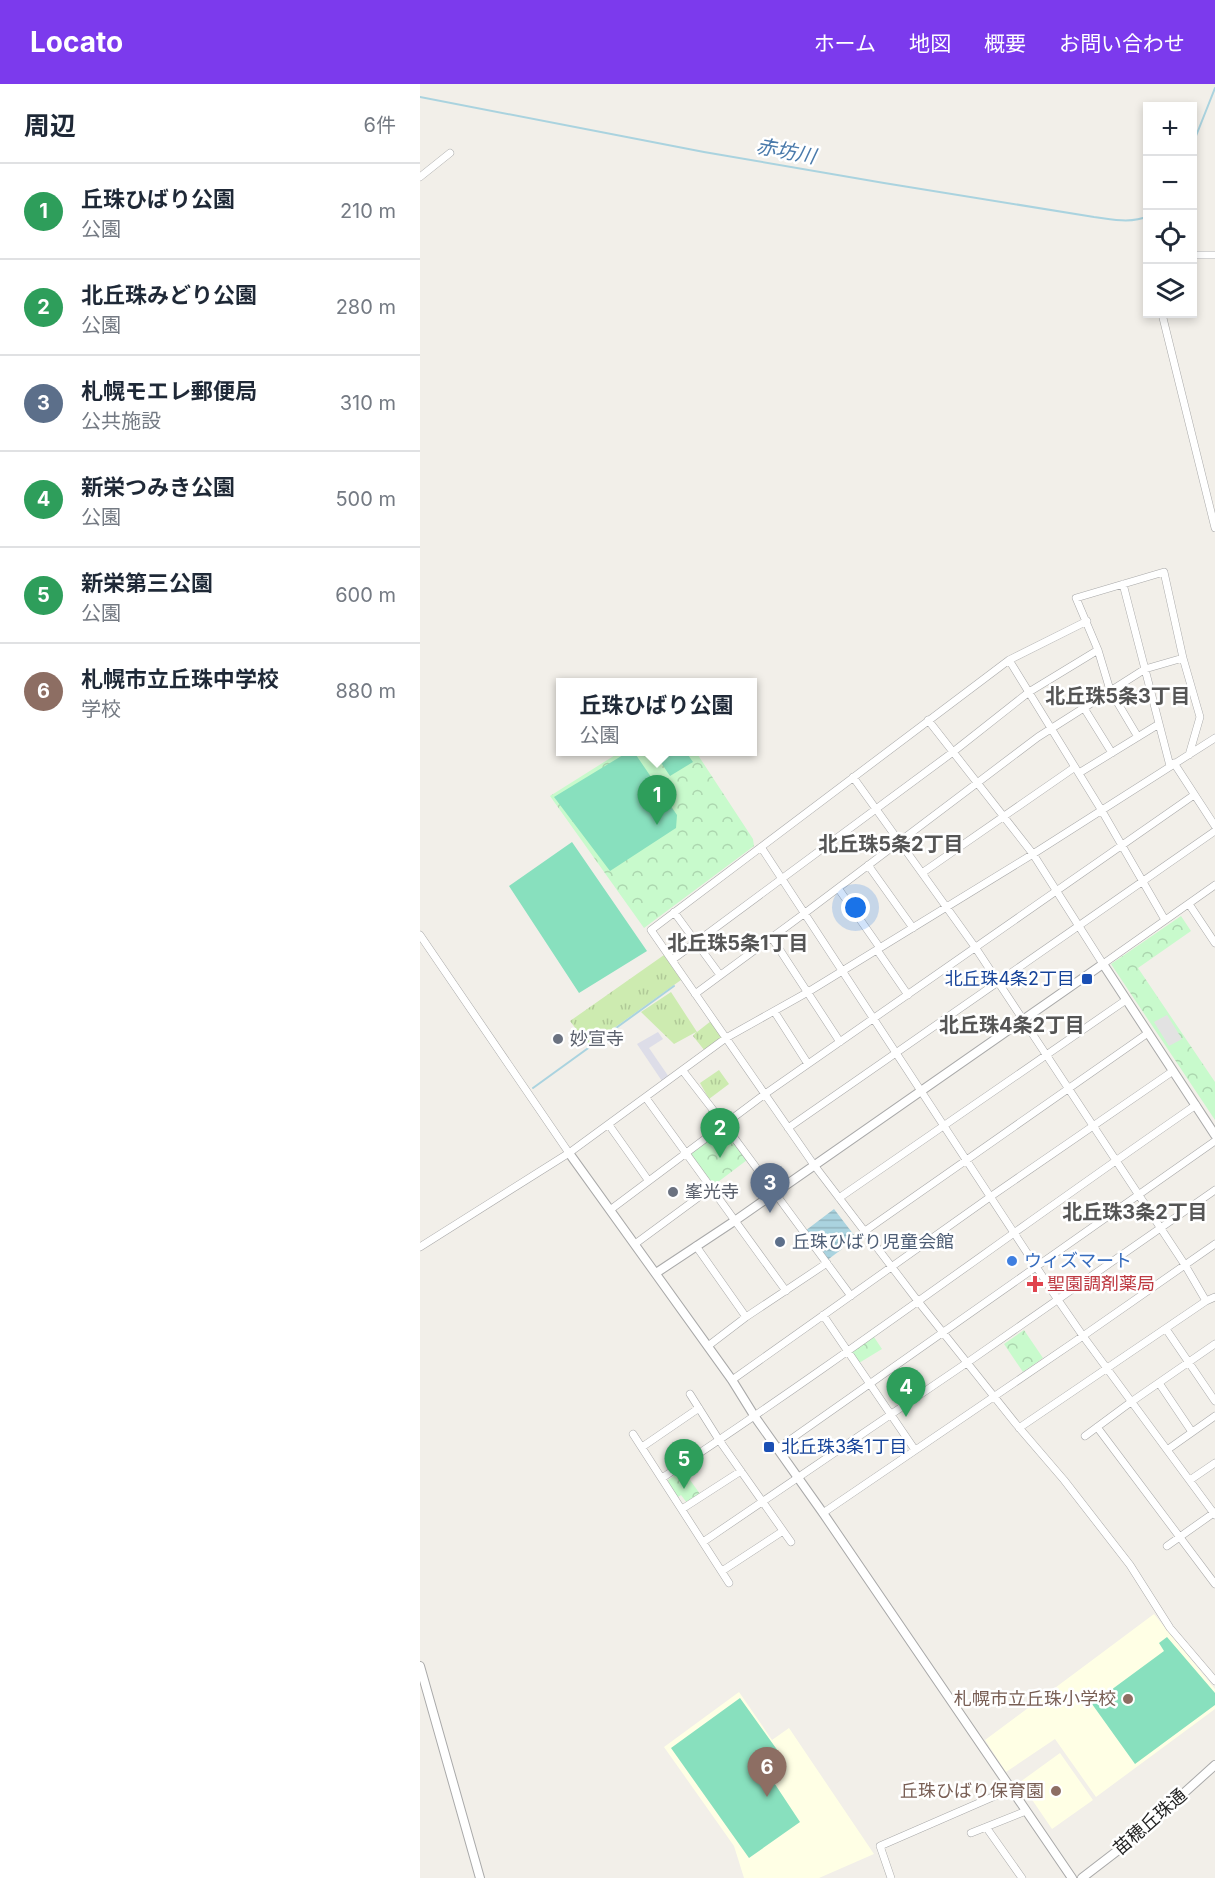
<!DOCTYPE html>
<html lang="ja">
<head>
<meta charset="utf-8">
<style>
	body { margin:0; font-family:Inter,"Noto Sans JP",sans-serif; background:#f6f6f7; color:#1f2937 }
	.controls { position:absolute; right:18px; top:18px; display:grid; overflow:hidden; border-radius:0px; box-shadow:0 3px 9px #0003 }
	.controls button { width:54px; height:54px; display:grid; place-items:center; padding:0; border:0; border-bottom:2px solid #e0e1e3; background:#fff; color:#1f2937; font:30px sans-serif }
	.you { position:absolute; left:436px; top:824px; width:21px; height:21px; margin:-15px; border:4px solid #fff; border-radius:50%; background:#1a73e8; box-shadow:0 0 0 9px #1a73e833 }
	.badge { display:grid; place-items:center; width:39px; height:39px; border-radius:50%; background:#7c3aed; color:#fff; font-size:20px; font-weight:700 }
	.pin { position:absolute; translate:-50% -50px; filter:drop-shadow(0 2px 3px #0008) }
	.pin::after { content:''; position:absolute; top:32px; width:21px; height:18px; background:inherit; clip-path:polygon(0 0,100% 0,50% 100%) }
	.popup { position:absolute; left:136px; top:594px; width:201px; height:78px; box-sizing:border-box; display:grid; place-content:center; border-radius:0px; background:#fff; filter:drop-shadow(0 2px 4px #0005); font-size:20px; white-space:nowrap; color:#747a83 }
	.popup b { font-size:22px; color:#1f2937 }
	.popup::after { content:''; position:absolute; left:50%; top:100%; margin-left:-12px; border:12px solid transparent; border-top-color:#fff }
	.list { margin:0; padding:0; list-style:none }
	h2 { display:flex; justify-content:space-between; align-items:center; height:78px; margin:0; padding:0 24px; font-size:26px }
	h2 small { font-size:20px; font-weight:400; color:#747a83 }
	.list li { display:grid; grid-template-columns:39px 1fr auto; gap:18px; align-items:center; box-sizing:border-box; height:96px; padding:0 24px; border-top:2px solid #e0e1e3 }
	.list b { display:block; font-size:22px; white-space:nowrap }
	.list p { margin:0; font-size:20px; white-space:nowrap; color:#747a83 }
	.list em { font-size:20px; font-style:normal; color:#747a83 }
	.icon { flex:none; width:33px; height:33px; fill:none; stroke:currentColor; stroke-width:2; stroke-linecap:round; stroke-linejoin:round }
	.map { position:relative; flex:none; width:795px; height:1794px; overflow:hidden }
	header { display:flex; align-items:center; gap:36px; box-sizing:border-box; height:84px; padding:0 30px; background:#7c3aed; color:#fff }
	header strong { font-size:28px }
	nav { display:flex; gap:33px; margin-inline-start:auto; font-size:21px }
	main { display:flex }
	aside { flex:1; background:#fff }
	.map>svg:first-child { display:block }
	.education { fill:#ffffe5 }
	.grass { fill:url(#grass-tufts) }
	.park { fill:url(#park-crowns) }
	.pitch { fill:#88e0be }
	.parking { fill:#e2e2e2 }
	.plaza { fill:#dddde8 }
	.water { fill:url(#water-rules) }
	.lines { fill:none; stroke-linecap:round; stroke-linejoin:round }
	.stream { stroke:#aad3df; stroke-width:2 }
	.minor-casing { stroke:#a9a9a9; stroke-width:8 }
	.tertiary-casing { stroke:#a9a9a9; stroke-width:10 }
	.minor { stroke:#fff; stroke-width:7 }
	.tertiary { stroke:#fff; stroke-width:8 }
	.transit-dot { fill:#1a4fb4; stroke:#fff; stroke-width:2 }
	.worship-dot { fill:#6b7280; stroke:#fff; stroke-width:2 }
	.service-dot { fill:#5c6f8a; stroke:#fff; stroke-width:2 }
	.shop-dot { fill:#3f7fe0; stroke:#fff; stroke-width:2 }
	.health-dot { fill:#e0444e; stroke:#fff; stroke-width:2 }
	.education-dot { fill:#8d6e63; stroke:#fff; stroke-width:2 }
	.labels { text-anchor:middle; stroke-width:5; stroke-linejoin:round; paint-order:stroke }
	.transit-label { font-size:18px; fill:#164399; stroke:#fff; text-anchor:end }
	.worship-label { font-size:18px; fill:#5b616d; stroke:#fff; text-anchor:start }
	.service-label { font-size:18px; fill:#4e5e75; stroke:#fff; text-anchor:start }
	.shop-label { font-size:18px; fill:#366cbe; stroke:#fff; text-anchor:start }
	.health-label { font-size:18px; fill:#be3a42; stroke:#fff; text-anchor:start }
	.education-label { font-size:18px; fill:#785e54; stroke:#fff; text-anchor:end }
	.street-label { font-size:18px; fill:#222; stroke:#fff }
	.water-label { font-size:20px; font-style:italic; fill:#4a7aab; stroke:#fff }
	.neighbourhood-label { font-size:20px; font-weight:bold; fill:#555; stroke:#fff }
</style>
</head>
<body>
<header>
<strong>Locato</strong>
<nav><a>ホーム</a><a>地図</a><a>概要</a><a>お問い合わせ</a></nav>
</header>
<main>
<aside>
<h2>周辺<small>6件</small></h2>
<ul class="list">
<li><span class="badge" style="background:#2e9e5b">1</span><div><b>丘珠ひばり公園</b><p>公園</p></div><em>210 m</em></li>
<li><span class="badge" style="background:#2e9e5b">2</span><div><b>北丘珠みどり公園</b><p>公園</p></div><em>280 m</em></li>
<li><span class="badge" style="background:#5c6f8a">3</span><div><b>札幌モエレ郵便局</b><p>公共施設</p></div><em>310 m</em></li>
<li><span class="badge" style="background:#2e9e5b">4</span><div><b>新栄つみき公園</b><p>公園</p></div><em>500 m</em></li>
<li><span class="badge" style="background:#2e9e5b">5</span><div><b>新栄第三公園</b><p>公園</p></div><em>600 m</em></li>
<li><span class="badge" style="background:#8d6e63">6</span><div><b>札幌市立丘珠中学校</b><p>学校</p></div><em>880 m</em></li>
</ul>
</aside>
<div class="map">
<svg width="795" height="1794" viewBox="0 0 795 1794">
	<defs>
		<pattern id="grass-tufts" width="24" height="20" patternUnits="userSpaceOnUse" patternTransform="scale(1.5)"><rect width="24" height="20" fill="#cdebb0"/><path d="M3 7l-1-3M5 7V3M7 7l1-3M15 17l-1-3M17 17v-4M19 17l1-3" fill="none" stroke="#b0c997"/></pattern>
		<pattern id="park-crowns" width="20" height="18" patternUnits="userSpaceOnUse" patternTransform="scale(1.5)"><rect width="20" height="18" fill="#c8facc"/><path d="M2 6a3 3 0 1 1 6 0M12 15a3 3 0 1 1 6 0" fill="none" stroke="#acd6af"/></pattern>
		<pattern id="water-rules" width="6" height="5" patternUnits="userSpaceOnUse" patternTransform="scale(1.5)"><rect width="6" height="5" fill="#aad3df"/><path d="M0 2.5h6" fill="none" stroke="#92b5bf"/></pattern>
	</defs>
	<rect width="100%" height="100%" fill="#f2efe9"/>
	<path class="education" d="M 734,1530 L 795,1605 L 795,1625 L 676,1713 L 635,1655 L 586,1688 L 565,1656 Z
		M 319,1608 L 352,1656 L 369,1644 L 454,1770 L 399,1794 L 324,1794 L 314,1762 L 244,1663 Z
		M 640,1669 L 673,1716 L 632,1745 L 600,1698 Z"/>
	<path class="grass" d="M 244,871 L 261,896 L 169,962 L 150,937 Z
		M 251,908 L 277,948 L 291,937 L 302,954 L 285,967 L 273,952 L 276,948 L 254,960 L 221,928 Z
		M 299,986 L 309,1000 L 289,1015 L 280,999 Z"/>
	<path class="park" d="M 200,668 L 276,668 L 333,755 L 334,762 L 224,844 L 130,712 Z
		M 761,832 L 771,847 L 718,884 L 795,998 L 795,1036 L 691,880 Z
		M 302,1047 L 306,1049 L 327,1076 L 294,1101 L 272,1072 L 272,1069 Z
		M 604,1246 L 623,1274 L 603,1288 L 584,1260 Z
		M 454,1253 L 462,1265 L 439,1279 L 431,1268 Z
		M 263,1386 L 280,1410 L 267,1419 L 261,1411 L 258,1413 L 249,1400 L 248,1396 Z"/>
	<path class="pitch" d="M 208,668 L 214,668 L 257,731 L 256,744 L 190,787 L 134,713 Z
		M 234,668 L 266,668 L 273,678 L 250,692 Z
		M 152,758 L 227,867 L 159,909 L 89,802 Z
		M 747,1553 L 795,1609 L 795,1621 L 715,1680 L 672,1620 L 744,1567 L 739,1559 Z
		M 320,1614 L 358,1667 L 341,1679 L 380,1738 L 329,1774 L 251,1664 Z"/>
	<path class="parking" d="M 747,931 L 762,955 L 749,962 L 734,938 Z"/>
	<path class="plaza" d="M 238,948 L 243,955 L 229,964 L 251,996 L 244,1000 L 217,960 Z"/>
	<path class="water" d="M 414,1125 L 434,1151 L 421,1162 L 422,1165 L 406,1177 L 385,1147 Z"/>
	<g class="lines">
		<path class="stream" d="M 0,13 L 284,68 L 464,99 L 674,133 C 691,135 711,140 728,132
			M 772,62 L 795,4
			M 113,1004 L 254,902"/>
		<g class="minor-casing">
			<path id="minor" d="M 0,93 L 30,69
				M 772,171 L 795,171
				M 742,230 L 795,444
				M 703,500 L 750,682
				M 667,537 L 589,576 L 231,846 L 394,1081 L 497,1216 L 596,1340 L 644,1396 L 710,1481 L 750,1544 L 795,1597
				M 589,576 L 682,727 L 745,836
				M 664,624 L 692,669
				M 508,636 L 613,770 L 683,880 L 795,801
				M 718,653 L 690,606 L 678,566 L 656,514 L 744,488 L 763,574 L 780,633 L 769,671
				M 754,679 L 795,742
				M 659,689 L 739,640
				M 433,693 L 555,863 L 765,1181 L 786,1217
				M 341,763 L 638,1216 L 663,1252 L 795,1431
				M 448,781 L 493,844
				M 502,789 L 655,683
				M 418,804 L 460,864
				M 769,820 L 795,859
				M 254,828 L 300,891
				M 0,851 L 149,1069
				M 352,854 L 420,958
				M 457,866 L 488,911
				M 252,876 L 533,668 L 609,608 L 678,566
				M 275,910 L 385,829 L 618,653 L 725,585 L 763,574
				M 354,927 L 388,980
				M 263,987 L 304,1040 L 431,1212
				M 226,1014 L 366,1207
				M 189,1041 L 228,1096
				M 368,1044 L 795,747
				M 419,1114 L 706,916
				M 190,1126 L 345,1010 L 774,711
				M 445,1147 L 728,949
				M 215,1160 L 291,1104
				M 276,1162 L 326,1233
				M 0,1163 L 149,1069 L 306,954 L 388,908 L 613,770 L 795,654
				M 403,1231 L 495,1366
				M 746,1245 L 795,1317
				M 288,1262 L 326,1233 L 407,1179
				M 312,1296 L 570,1113 L 753,987
				M 739,1299 L 772,1348
				M 270,1310 L 299,1356 L 371,1458
				M 677,1343 L 795,1500
				M 599,1344 L 786,1217 L 795,1213
				M 213,1350 L 309,1499
				M 665,1352 L 711,1318 L 795,1260
				M 222,1363 L 279,1324
				M 357,1365 L 795,1057
				M 747,1366 L 795,1332
				M 242,1394 C 423,1275 597,1144 776,1021
				M 770,1396 L 795,1379
				M 262,1425 L 321,1387
				M 403,1429 L 663,1252 L 795,1160
				M 283,1458 L 551,1276 L 795,1106
				M 747,1462 L 795,1428
				M 302,1487 L 363,1447
				M 566,1743 L 602,1794
				M 551,1749 L 606,1727
				M 471,1794 L 460,1762 L 591,1705"/>
		</g>
		<g class="tertiary-casing">
			<path id="tertiary" d="M 149,1069 L 312,1296 L 335,1333 L 403,1429 L 652,1794
				M 236,1189 L 316,1136 L 683,880 L 795,1051
				M 0,1582 L 60,1794
				M 662,1794 L 714,1754 L 795,1681"/>
		</g>
		<use href="#minor" class="minor"/>
		<use href="#tertiary" class="tertiary"/>
	</g>
	<g class="transit-dot">
		<rect x="661" y="889" width="12" height="12" rx="3"/>
		<rect x="343" y="1357" width="12" height="12" rx="3"/>
	</g>
	<g class="worship-dot">
		<circle cx="138" cy="955" r="6"/>
		<circle cx="253" cy="1108" r="6"/>
	</g>
	<circle class="service-dot" cx="360" cy="1158" r="6"/>
	<circle class="shop-dot" cx="592" cy="1177" r="6"/>
	<path class="health-dot" d="M612 1191h6v6h6v6h-6v6h-6v-6h-6v-6h6z"/>
	<g class="education-dot">
		<circle cx="708" cy="1615" r="6"/>
		<circle cx="636" cy="1707" r="6"/>
	</g>
	<g class="labels">
		<g class="transit-label">
			<text x="655" y="901">北丘珠4条2丁目</text>
			<text x="361" y="1369" text-anchor="start">北丘珠3条1丁目</text>
		</g>
		<g class="worship-label">
			<text x="150" y="961">妙宣寺</text>
			<text x="265" y="1114">峯光寺</text>
		</g>
		<g class="service-label">
			<text x="372" y="1164">丘珠ひばり児童会館</text>
		</g>
		<g class="shop-label">
			<text x="604" y="1183">ウィズマート</text>
		</g>
		<g class="health-label">
			<text x="627" y="1206">聖園調剤薬局</text>
		</g>
		<g class="education-label">
			<text x="696" y="1621">札幌市立丘珠小学校</text>
			<text x="624" y="1713">丘珠ひばり保育園</text>
		</g>
		<g class="street-label">
			<text transform="translate(730 1738) rotate(-41)" y="6">苗穂丘珠通</text>
		</g>
		<g class="water-label">
			<text transform="translate(366 67) rotate(11)" y="7">赤坊川</text>
		</g>
		<g class="neighbourhood-label">
			<text x="698" y="619">北丘珠5条3丁目</text>
			<text x="471" y="767">北丘珠5条2丁目</text>
			<text x="318" y="866">北丘珠5条1丁目</text>
			<text x="592" y="948">北丘珠4条2丁目</text>
			<text x="715" y="1135">北丘珠3条2丁目</text>
		</g>
	</g>
</svg>
<div class="controls">
<button>+</button>
<button>−</button>
<button><svg class="icon" aria-label="locate" viewBox="0 0 24 24"><circle cx="12" cy="12" r="6"/><path d="M12 2v4M12 18v4M2 12h4M18 12h4"/></svg></button>
<button><svg class="icon" aria-label="layers" viewBox="0 0 24 24"><path d="M12 4l9 5-9 5-9-5zM3 14l9 5 9-5"/></svg></button>
</div>
<div class="you"></div>
<div class="pin badge" style="left:237px;top:741px;background:#2e9e5b">1</div>
<div class="popup"><b>丘珠ひばり公園</b>公園</div>
<div class="pin badge" style="left:300px;top:1074px;background:#2e9e5b">2</div>
<div class="pin badge" style="left:350px;top:1129px;background:#5c6f8a">3</div>
<div class="pin badge" style="left:486px;top:1333px;background:#2e9e5b">4</div>
<div class="pin badge" style="left:264px;top:1405px;background:#2e9e5b">5</div>
<div class="pin badge" style="left:347px;top:1713px;background:#8d6e63">6</div>
</div>
</main>
</body>
</html>
